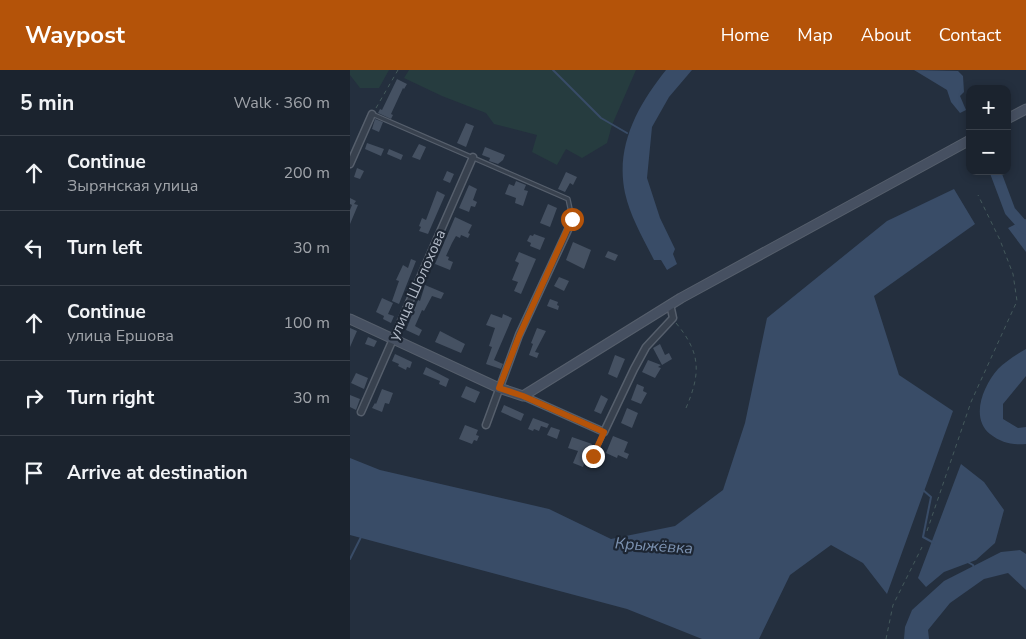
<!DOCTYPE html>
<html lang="en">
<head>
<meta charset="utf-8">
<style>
	body { margin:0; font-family:"Nunito Sans",sans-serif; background:#242b36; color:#f1f3f6 }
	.controls { position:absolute; right:15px; top:15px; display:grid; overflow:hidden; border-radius:10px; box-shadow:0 2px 8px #0003 }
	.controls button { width:45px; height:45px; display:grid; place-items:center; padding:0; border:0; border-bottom:1px solid #39404a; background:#1b232e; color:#f1f3f6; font:25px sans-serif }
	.stop { position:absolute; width:15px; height:15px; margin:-11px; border:4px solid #b45309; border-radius:50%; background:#fff }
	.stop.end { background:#b45309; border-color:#fff; box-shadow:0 1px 5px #0008 }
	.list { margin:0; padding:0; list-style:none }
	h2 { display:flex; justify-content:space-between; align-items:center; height:65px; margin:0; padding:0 20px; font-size:21px }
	h2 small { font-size:16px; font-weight:400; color:#a0a4aa }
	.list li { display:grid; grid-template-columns:32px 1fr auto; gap:15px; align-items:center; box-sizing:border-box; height:75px; padding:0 20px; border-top:1px solid #39404a }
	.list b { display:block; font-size:19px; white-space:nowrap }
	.list p { margin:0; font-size:16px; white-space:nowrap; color:#a0a4aa }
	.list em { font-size:16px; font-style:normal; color:#a0a4aa }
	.icon { flex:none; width:28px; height:28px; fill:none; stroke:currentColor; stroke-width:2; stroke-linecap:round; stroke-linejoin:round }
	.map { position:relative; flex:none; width:676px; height:569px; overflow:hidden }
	header { display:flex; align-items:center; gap:30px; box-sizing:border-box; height:70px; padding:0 25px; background:#b45309; color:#fff }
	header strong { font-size:24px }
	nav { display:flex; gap:28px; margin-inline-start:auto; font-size:18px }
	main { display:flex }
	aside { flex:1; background:#1b232e }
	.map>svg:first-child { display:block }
	.green { fill:#263c3f }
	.water { fill:#394c67 }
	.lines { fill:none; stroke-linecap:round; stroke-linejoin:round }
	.stream { stroke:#394c67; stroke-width:2 }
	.river { stroke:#394c67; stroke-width:11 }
	.building { fill:#455162 }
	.service-casing { stroke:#565f6c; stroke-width:5.5 }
	.minor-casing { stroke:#565f6c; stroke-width:9 }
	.secondary-casing { stroke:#565f6c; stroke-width:11 }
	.path { stroke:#44595c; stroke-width:1; stroke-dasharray:4 4; stroke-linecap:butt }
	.service { stroke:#38414e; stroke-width:3 }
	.minor { stroke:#38414e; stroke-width:6 }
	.secondary { stroke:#465061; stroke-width:9 }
	.route { stroke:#b45309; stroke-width:6 }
	.labels { text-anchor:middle; stroke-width:4.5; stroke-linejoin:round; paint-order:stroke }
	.street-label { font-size:15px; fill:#b4bcc9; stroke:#1d2633 }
	.water-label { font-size:16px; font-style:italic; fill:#7c92b1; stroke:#1d2633 }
</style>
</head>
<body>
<header>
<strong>Waypost</strong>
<nav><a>Home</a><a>Map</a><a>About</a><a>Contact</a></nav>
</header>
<main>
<aside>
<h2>5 min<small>Walk · 360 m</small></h2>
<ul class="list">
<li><svg class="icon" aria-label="ahead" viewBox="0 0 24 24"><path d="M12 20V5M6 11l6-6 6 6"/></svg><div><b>Continue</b><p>Зырянская улица</p></div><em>200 m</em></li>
<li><svg class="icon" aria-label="left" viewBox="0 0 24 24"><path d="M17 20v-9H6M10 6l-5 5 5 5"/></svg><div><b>Turn left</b></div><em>30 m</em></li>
<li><svg class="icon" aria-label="ahead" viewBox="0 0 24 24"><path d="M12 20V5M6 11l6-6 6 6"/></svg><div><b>Continue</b><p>улица Ершова</p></div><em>100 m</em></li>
<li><svg class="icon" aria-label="right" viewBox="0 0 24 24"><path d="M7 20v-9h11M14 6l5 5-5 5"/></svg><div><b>Turn right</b></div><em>30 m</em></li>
<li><svg class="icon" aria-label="arrive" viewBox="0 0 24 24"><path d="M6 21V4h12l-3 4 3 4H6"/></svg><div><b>Arrive at destination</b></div></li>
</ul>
</aside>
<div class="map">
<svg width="676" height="569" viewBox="0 0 676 569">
	<rect width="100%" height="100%" fill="#242f3e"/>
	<path class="green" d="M 0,0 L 39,0 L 29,18 L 10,18 L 0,5 Z
		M 59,0 L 286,0 L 262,55 L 257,73 L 232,88 L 216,79 L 207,95 L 182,82 L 187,65 L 144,54 L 136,43 L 92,26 L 54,8 Z"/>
	<path class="water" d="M 316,0 L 342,0 L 319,27 L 302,57 L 297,108 L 310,148 L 325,179 L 323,184 L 327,194 L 317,200 L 311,190 L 304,190 C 293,168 280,146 275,123 C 265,76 288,35 316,0 Z
		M 564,0 L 608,1 L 613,6 L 614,22 L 610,26 L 616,40 L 610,43 L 601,32 L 597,20 Z
		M 604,119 L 625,154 L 524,226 L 549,305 L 603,341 L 537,524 L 513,493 L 481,475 L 440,505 L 409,569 L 352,569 L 277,539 L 0,465 L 0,388 L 30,400 L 199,439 L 261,469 L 325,456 L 373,420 L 395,353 L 417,248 L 537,151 Z
		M 676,149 L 676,182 L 658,158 Z
		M 676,279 L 676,306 L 653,334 L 653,349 L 668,358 L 676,357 L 676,374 C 661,375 652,373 640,364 C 620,348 633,316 648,299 C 655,292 667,284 676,279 Z
		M 611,394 L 634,412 L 654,440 L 645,473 L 626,490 L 594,502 L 576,517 L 568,508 Z
		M 670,480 L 676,484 L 676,520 L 658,503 L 634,509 L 600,533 L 578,560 L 579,569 L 554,569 L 555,557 L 562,540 L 594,511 L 651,482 Z"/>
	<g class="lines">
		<path class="stream" d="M 203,0 L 251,48 L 277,63
			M 573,420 L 581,427 L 573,467 L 584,473
			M 0,489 L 11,467
			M 616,491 L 623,495 L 624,498"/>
		<path class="river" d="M 645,101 L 660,141 L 676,159"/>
	</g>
	<path class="building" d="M 47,9 L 57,14 L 54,19 L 53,18 L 41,44 L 43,45 L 41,49 L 28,43 L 30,39 L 32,40 Z
		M 25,49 L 33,52 L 29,62 L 22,59 Z
		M 116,53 L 124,56 L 116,77 L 107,73 Z
		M 17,73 L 34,79 L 31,86 L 15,79 Z
		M 69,74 L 76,77 L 70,90 L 62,87 Z
		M 135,77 L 155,85 L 153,90 L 148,94 L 139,91 L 140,88 L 132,85 Z
		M 39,79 L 53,85 L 51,90 L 37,84 Z
		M 7,98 L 14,101 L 10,109 L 4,107 Z
		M 97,101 L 104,104 L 100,113 L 93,110 Z
		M 216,102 L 227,107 L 223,115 L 220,113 L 215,122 L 208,119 Z
		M 166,111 L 176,115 L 174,120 L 178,121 L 173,136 L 165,133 L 166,128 L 155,124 L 159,114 L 164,116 Z
		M 119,115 L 127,119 L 123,130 L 127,132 L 125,137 L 121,136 L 119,142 L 109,138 Z
		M 87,121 L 95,125 L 78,164 L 69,161 L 71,157 L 69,156 L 72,148 L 76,150 Z
		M 0,128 L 6,131 L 4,134 L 8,135 L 0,154 L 0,140 L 2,135 L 0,134 Z
		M 198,134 L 207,138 L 200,157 L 190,153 Z
		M 105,147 L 122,155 L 118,163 L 120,164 L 118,168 L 111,165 L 110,168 L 106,166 L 102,173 L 96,186 L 99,187 L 98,190 L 103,192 L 100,200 L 85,194 Z
		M 184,164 L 195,168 L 190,180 L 180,176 L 181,173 L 177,171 L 180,165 L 183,166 Z
		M 223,172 L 241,180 L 234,199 L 216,190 Z
		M 258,181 L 268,185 L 265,191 L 255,187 Z
		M 169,182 L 186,189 L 171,224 L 164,221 L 168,212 L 162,210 L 169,193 L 165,191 Z
		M 61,189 L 66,191 L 49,234 L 42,231 L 49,211 L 46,210 L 53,195 L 58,198 Z
		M 209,207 L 219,211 L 214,221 L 204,216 Z
		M 75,215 L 94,223 L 91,229 L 82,226 L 74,241 L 72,240 L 65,256 L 72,260 L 69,266 L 56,260 L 68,230 L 70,231 Z
		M 32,228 L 43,233 L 38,244 L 44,246 L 41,253 L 33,249 L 34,246 L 26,242 Z
		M 200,229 L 208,232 L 207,235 L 209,236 L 208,240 L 197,236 Z
		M 141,244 L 152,248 L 153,244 L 162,248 L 144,290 L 153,294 L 151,299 L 136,294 L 142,277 L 139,276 L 145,258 L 136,255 Z
		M 0,258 L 7,261 L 0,277 Z
		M 187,258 L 196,261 L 185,282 L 189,283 L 187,288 L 179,285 L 183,274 L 181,273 Z
		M 90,261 L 115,274 L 111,283 L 85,272 Z
		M 18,267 L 27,271 L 24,277 L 15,274 Z
		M 310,274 L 315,285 L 319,283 L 322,289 L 312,295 L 303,278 Z
		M 45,284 L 62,292 L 60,298 L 57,297 L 56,300 L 48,296 L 49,294 L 42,291 Z
		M 265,285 L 275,289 L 267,308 L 258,304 Z
		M 298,290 L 311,295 L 308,297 L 311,298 L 305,308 L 292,302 Z
		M 76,297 L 99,309 L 96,317 L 89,314 L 90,311 L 73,304 Z
		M 6,303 L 18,308 L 14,319 L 1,313 Z
		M 287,314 L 294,317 L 293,321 L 297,323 L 291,334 L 281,330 Z
		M 116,316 L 130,322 L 125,333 L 111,327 Z
		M 32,319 L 43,323 L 39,334 L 35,333 L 32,342 L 22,338 L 25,333 L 26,334 Z
		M 0,325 L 10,329 L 6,340 L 0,337 Z
		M 251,325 L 258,329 L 251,344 L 244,341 Z
		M 154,335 L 174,344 L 171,351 L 151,342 Z
		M 277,338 L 288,343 L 282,358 L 271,353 Z
		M 183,348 L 199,354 L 197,358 L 191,356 L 189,361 L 184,359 L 183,361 L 178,359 Z
		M 115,355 L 128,360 L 126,365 L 129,366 L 127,371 L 124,370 L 122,374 L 109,369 Z
		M 201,357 L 210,360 L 207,369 L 197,365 Z
		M 263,366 L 278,372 L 274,382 L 279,384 L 277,389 L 268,385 L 267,388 L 256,383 Z
		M 222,367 L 242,374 L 233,397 L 223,393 L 228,381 L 218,378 Z"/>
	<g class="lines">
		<g class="service-casing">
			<path id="service" d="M 22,44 L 218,129 L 222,148
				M 243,386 L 254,363"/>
		</g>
		<g class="minor-casing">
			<path id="minor" d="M 0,94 L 22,44
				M 173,326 L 254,362 L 284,299 L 296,277 L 323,248 L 320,234
				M 11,342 L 123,87
				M 136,355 L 169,265 L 223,149"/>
		</g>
		<g class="secondary-casing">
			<path id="secondary" d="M 657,49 L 676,39
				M 0,249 L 149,318 L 173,326 L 331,228 L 620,70"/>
		</g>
		<path class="path" d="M 26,38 L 48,0
			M 326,253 C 351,283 351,303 336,338
			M 577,461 L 621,332 L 667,231 L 663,204 L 650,170 L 628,125
			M 536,569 L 543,535 L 572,477"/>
		<use href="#service" class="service"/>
		<use href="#minor" class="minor"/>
		<use href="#secondary" class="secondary"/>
	</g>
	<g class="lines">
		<path class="route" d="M 222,149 L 169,266 L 149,318 L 173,326 L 254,362 L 243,386"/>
	</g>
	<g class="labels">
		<g class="street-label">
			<text transform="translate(67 215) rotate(-66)" y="5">улица Шолохова</text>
		</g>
		<g class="water-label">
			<text transform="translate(304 475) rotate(4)" y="6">Крыжёвка</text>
		</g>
	</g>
</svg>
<div class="controls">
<button>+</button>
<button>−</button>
</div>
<div class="stop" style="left:222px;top:149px"></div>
<div class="stop end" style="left:243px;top:386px"></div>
</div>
</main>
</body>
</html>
